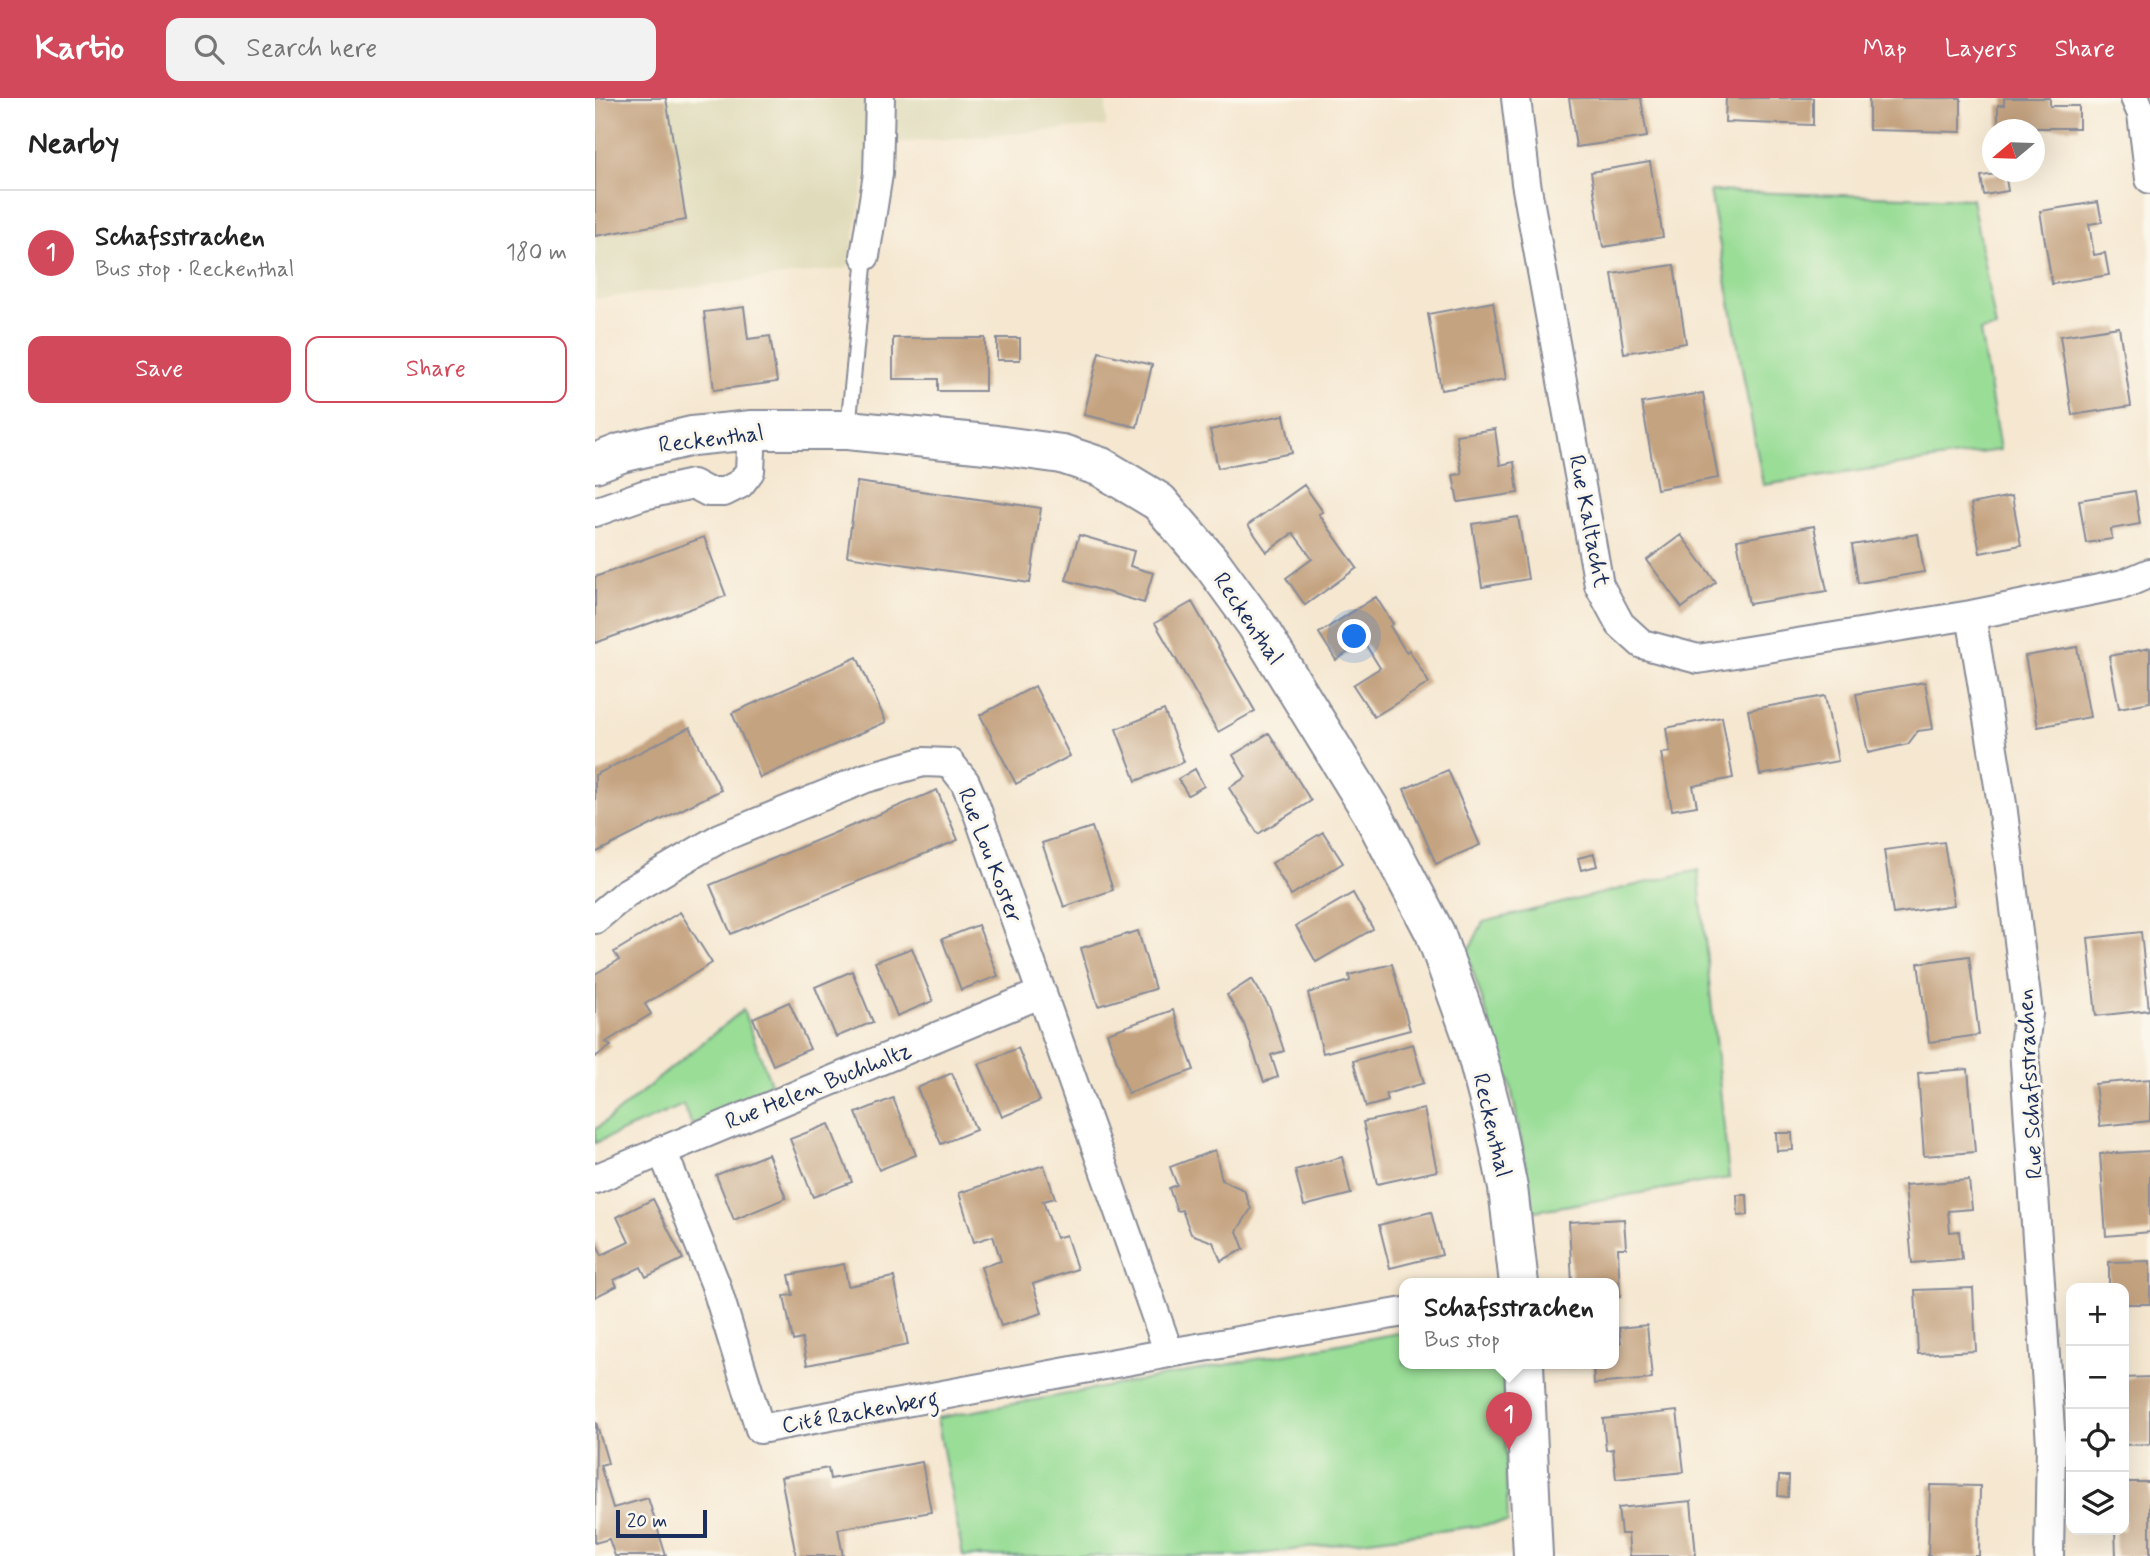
<!DOCTYPE html>
<html lang="en">
<head>
<meta charset="utf-8">
<style>
	body { margin:0; font-family:Mynerve,sans-serif; background:#f2f2f2; color:#222 }
	.controls { position:absolute; right:21px; bottom:21px; display:grid; overflow:hidden; border-radius:14px; box-shadow:0 7px 28px #0002 }
	.controls button { width:63px; height:63px; display:grid; place-items:center; padding:0; border:0; border-bottom:2px solid #e0e0e0; background:#fff; color:#222; font:35px sans-serif }
	.compass { position:absolute; left:1387px; top:21px; width:63px; height:63px; border-radius:50%; background:#fff; box-shadow:0 7px 28px #0002; rotate:251deg }
	.scale { position:absolute; left:21px; bottom:18px; width:91px; box-sizing:border-box; padding-left:7px; border:4px solid #1b2f5e; border-top:0; font-size:19px; line-height:24px; white-space:nowrap; color:#1b2f5e; -webkit-text-stroke:5px #fbf7ec; paint-order:stroke }
	.you { position:absolute; left:760px; top:539px; width:24px; height:24px; margin:-18px; border:5px solid #fff; border-radius:50%; background:#1a73e8; box-shadow:0 0 0 10px #1a73e833 }
	.badge { display:grid; place-items:center; width:46px; height:46px; border-radius:50%; background:#d1495b; color:#fff; font-size:23px; font-weight:700 }
	.pin { position:absolute; translate:-50% -58px; filter:drop-shadow(0 2px 4px #0008) }
	.pin::after { content:''; position:absolute; top:37px; width:24px; height:21px; background:inherit; clip-path:polygon(0 0,100% 0,50% 100%) }
	.popup { position:absolute; left:804px; top:1180px; width:220px; height:91px; box-sizing:border-box; display:grid; place-content:center; border-radius:14px; background:#fff; filter:drop-shadow(0 2px 5px #0005); font-size:23px; white-space:nowrap; color:#767676 }
	.popup b { font-size:26px; color:#222 }
	.popup::after { content:''; position:absolute; left:50%; top:100%; margin-left:-14px; border:14px solid transparent; border-top-color:#fff }
	.list { margin:0; padding:0; list-style:none }
	h2 { display:flex; justify-content:space-between; align-items:center; height:91px; margin:0; padding:0 28px; font-size:30px }
	h2 small { font-size:23px; font-weight:400; color:#767676 }
	.list li { display:grid; grid-template-columns:46px 1fr auto; gap:21px; align-items:center; box-sizing:border-box; height:126px; padding:0 28px; border-top:2px solid #e0e0e0 }
	.list b { display:block; font-size:26px; white-space:nowrap }
	.list p { margin:0; font-size:23px; white-space:nowrap; color:#767676 }
	.list em { font-size:23px; font-style:normal; color:#767676 }
	.actions { display:flex; gap:14px; padding:21px 28px }
	.actions a { flex:1; padding:16px 0; border:2px solid #d1495b; border-radius:14px; text-align:center; font-size:24px; color:#d1495b }
	.actions .main { background:#d1495b; color:#fff }
	.icon { flex:none; width:38px; height:38px; fill:none; stroke:currentColor; stroke-width:2; stroke-linecap:round; stroke-linejoin:round }
	.map { position:relative; flex:none; width:1555px; height:1458px; overflow:hidden }
	header { display:flex; align-items:center; gap:42px; box-sizing:border-box; height:98px; padding:0 35px; background:#d1495b; color:#fff }
	header strong { font-size:33px }
	nav { display:flex; gap:38px; margin-inline-start:auto; font-size:24px }
	.search { width:490px; height:63px; background:#f2f2f2; display:flex; align-items:center; gap:18px; box-sizing:border-box; padding:0 24px; border-radius:14px; color:#767676; font-size:26px }
	main { display:flex }
	aside { flex:1; background:#fff }
	.map>svg:first-child { display:block }
	.built { fill:#e0dcbb }
	.green { fill:#99dd96; stroke:#5a867a; stroke-width:2 }
	.building { fill:#c4a380 }
	.lines { fill:none; stroke-linecap:round; stroke-linejoin:round }
	.service-casing { stroke:#888b97; stroke-width:18 }
	.minor-casing { stroke:#888b97; stroke-width:32 }
	.secondary-casing { stroke:#888b97; stroke-width:42 }
	.service { stroke:#fff; stroke-width:14 }
	.minor { stroke:#fff; stroke-width:28 }
	.secondary { stroke:#fff; stroke-width:38 }
	.labels { text-anchor:middle; stroke-width:6; stroke-linejoin:round; paint-order:stroke }
	.street-label { font-size:23px; fill:#1b2f5e; stroke:#fbf7ec }
</style>
</head>
<body>
<header>
<strong>Kartio</strong>
<div class="search"><svg class="icon" aria-label="search" viewBox="0 0 24 24"><circle cx="10" cy="10" r="6"/><path d="M15 15l6 6"/></svg>Search here</div>
<nav><a>Map</a><a>Layers</a><a>Share</a></nav>
</header>
<main>
<aside>
<h2>Nearby<small></small></h2>
<ul class="list">
<li><span class="badge">1</span><div><b>Schafsstrachen</b><p>Bus stop · Reckenthal</p></div><em>180 m</em></li>
</ul>
<div class="actions"><a class="main">Save</a><a>Share</a></div>
</aside>
<div class="map">
<svg width="1555" height="1458" viewBox="0 0 1555 1458">
	<rect width="100%" height="100%" fill="#fbf7ec"/>
	<filter id="ink" filterUnits="userSpaceOnUse"><feTurbulence type="fractalNoise" baseFrequency=".0143" numOctaves="2"/><feDisplacementMap in="SourceGraphic" scale="14" xChannelSelector="R" yChannelSelector="G"/><feConvolveMatrix kernelMatrix="1 2 1 2 8 2 1 2 1" color-interpolation-filters="sRGB"/></filter>
	<filter id="wash" filterUnits="userSpaceOnUse"><feTurbulence type="fractalNoise" baseFrequency=".00686" numOctaves="4" result="noise"/><feDisplacementMap in="SourceGraphic" scale="28" xChannelSelector="R" yChannelSelector="G"/><feGaussianBlur stdDeviation="1.57" result="paint"/><feColorMatrix in="noise" values="0 0 0 0 0 0 0 0 0 0 0 0 0 0 0 0 0 1.4 0 .05"/><feComposite in="paint" operator="in"/></filter>
	<g filter="url(#wash)">
		<rect width="100%" height="100%" fill="#f5e7d0"/>
		<path class="built" d="M 0,0 L 511,0 L 511,28 L 276,47 L 253,170 L 0,201 Z"/>
		<path class="green" d="M 1115,93 L 1377,101 L 1401,230 L 1385,233 L 1405,352 L 1168,387 Z
			M 1103,772 L 1134,1080 L 939,1113 L 916,989 L 872,856 L 888,824 Z
			M 148,912 L 179,994 L 97,1027 L 88,1007 L 0,1045 L 0,1032 Z
			M 809,1234 L 809,1266 L 908,1266 L 913,1424 L 650,1458 L 368,1458 L 342,1320 Z"/>
		<g id="blocks">
			<path class="building" d="M 0,0 L 71,0 L 91,122 L 0,138 Z
				M 974,0 L 1046,0 L 1052,39 L 981,49 Z
				M 1131,0 L 1218,0 L 1218,27 L 1130,24 Z
				M 1274,0 L 1366,0 L 1366,34 L 1274,32 Z
				M 1409,0 L 1455,0 L 1455,8 L 1484,8 L 1484,30 L 1403,30 L 1403,7 L 1409,7 Z
				M 1055,64 L 1068,139 L 1008,149 L 996,74 Z
				M 1410,75 L 1413,93 L 1389,97 L 1386,78 Z
				M 1503,104 L 1507,124 L 1494,126 L 1499,157 L 1510,155 L 1514,177 L 1457,186 L 1445,113 Z
				M 1079,167 L 1091,245 L 1029,255 L 1017,176 Z
				M 898,204 L 911,281 L 846,292 L 833,216 Z
				M 149,209 L 153,241 L 175,238 L 182,284 L 119,292 L 109,214 Z
				M 1524,229 L 1536,308 L 1477,317 L 1465,238 Z
				M 298,240 L 390,240 L 390,293 L 343,293 L 343,281 L 298,281 Z
				M 402,240 L 425,240 L 425,262 L 402,262 Z
				M 504,254 L 557,267 L 542,329 L 489,317 Z
				M 1108,295 L 1123,380 L 1062,391 L 1047,305 Z
				M 689,317 L 697,355 L 623,370 L 615,332 Z
				M 900,331 L 905,367 L 919,364 L 923,395 L 863,404 L 858,377 L 867,376 L 861,337 Z
				M 262,384 L 446,410 L 435,485 L 252,458 Z
				M 709,387 L 728,414 L 724,416 L 762,470 L 710,507 L 691,480 L 717,461 L 708,448 L 698,435 L 672,454 L 653,427 Z
				M 1540,393 L 1545,426 L 1516,431 L 1517,441 L 1491,445 L 1484,402 Z
				M 1417,398 L 1426,447 L 1385,455 L 1376,406 Z
				M 923,419 L 933,481 L 887,489 L 877,426 Z
				M 1219,428 L 1232,493 L 1154,506 L 1142,442 Z
				M 1323,436 L 1329,474 L 1263,485 L 1257,447 Z
				M 484,437 L 539,453 L 535,468 L 558,475 L 549,505 L 471,482 Z
				M 1086,437 L 1121,484 L 1087,510 L 1052,462 Z
				M 109,439 L 131,498 L 0,545 L 0,479 Z
				M 781,499 L 798,526 L 795,528 L 811,554 L 814,552 L 834,585 L 779,619 L 758,587 L 785,570 L 769,544 L 741,562 L 724,535 Z
				M 597,504 L 660,613 L 623,634 L 560,525 Z
				M 1482,549 L 1495,619 L 1443,629 L 1430,558 Z
				M 1555,550 L 1555,604 L 1524,610 L 1514,558 Z
				M 262,559 L 291,624 L 165,680 L 137,615 Z
				M 1330,584 L 1338,631 L 1323,633 L 1313,646 L 1273,655 L 1261,596 Z
				M 440,588 L 475,658 L 421,686 L 385,617 Z
				M 1230,598 L 1243,663 L 1165,677 L 1153,612 Z
				M 569,612 L 589,664 L 541,683 L 521,631 Z
				M 1127,619 L 1138,680 L 1098,688 L 1102,708 L 1077,712 L 1066,655 L 1075,654 L 1071,630 Z
				M 95,629 L 126,692 L 0,755 L 0,677 Z
				M 674,635 L 716,703 L 663,736 L 634,690 L 651,679 L 638,657 Z
				M 600,671 L 609,688 L 593,697 L 583,681 Z
				M 853,672 L 885,747 L 841,766 L 809,691 Z
				M 342,692 L 363,742 L 136,836 L 115,787 Z
				M 497,729 L 518,792 L 469,809 L 447,745 Z
				M 728,734 L 748,765 L 696,797 L 677,765 Z
				M 1349,744 L 1359,807 L 1298,816 L 1289,752 Z
				M 999,756 L 1002,768 L 986,772 L 983,760 Z
				M 758,795 L 778,831 L 721,864 L 701,828 Z
				M 85,814 L 117,865 L 50,906 L 56,916 L 11,944 L 16,948 L 0,959 L 0,876 L 24,862 L 19,854 Z
				M 383,827 L 403,878 L 366,892 L 347,841 Z
				M 543,833 L 560,891 L 503,908 L 486,850 Z
				M 1546,834 L 1554,912 L 1501,918 L 1493,840 Z
				M 317,850 L 338,903 L 302,918 L 280,864 Z
				M 1374,858 L 1384,937 L 1334,944 L 1323,865 Z
				M 797,866 L 815,932 L 728,955 L 713,895 L 755,883 L 754,877 Z
				M 257,873 L 278,924 L 241,939 L 220,889 Z
				M 657,881 L 675,910 L 689,953 L 676,957 L 683,979 L 669,984 L 649,926 L 632,897 Z
				M 194,904 L 215,951 L 178,967 L 158,920 Z
				M 578,912 L 599,972 L 533,995 L 512,935 Z
				M 818,946 L 829,985 L 791,996 L 793,1003 L 771,1009 L 758,963 Z
				M 423,950 L 445,1003 L 407,1019 L 384,966 Z
				M 1373,971 L 1380,1054 L 1329,1058 L 1323,975 Z
				M 357,975 L 381,1032 L 346,1046 L 322,990 Z
				M 1555,981 L 1555,1023 L 1505,1028 L 1500,986 Z
				M 298,1000 L 321,1057 L 284,1072 L 261,1015 Z
				M 829,1011 L 842,1073 L 782,1086 L 768,1024 Z
				M 234,1026 L 257,1084 L 218,1099 L 195,1041 Z
				M 1181,1035 L 1197,1035 L 1198,1052 L 1182,1053 Z
				M 620,1052 L 627,1082 L 649,1092 L 656,1111 L 642,1133 L 649,1151 L 626,1163 L 618,1144 L 596,1136 L 587,1112 L 582,1113 L 574,1090 L 582,1087 L 575,1069 Z
				M 1555,1053 L 1555,1134 L 1511,1138 L 1505,1056 Z
				M 173,1056 L 191,1100 L 139,1122 L 121,1077 Z
				M 747,1059 L 756,1096 L 709,1108 L 700,1072 Z
				M 449,1067 L 460,1100 L 448,1103 L 461,1140 L 471,1137 L 482,1171 L 438,1186 L 447,1215 L 406,1228 L 386,1169 L 406,1163 L 398,1138 L 379,1144 L 364,1095 Z
				M 1374,1082 L 1377,1111 L 1353,1113 L 1355,1134 L 1364,1133 L 1367,1161 L 1317,1165 L 1310,1087 Z
				M 1142,1097 L 1152,1097 L 1153,1117 L 1143,1118 Z
				M 58,1101 L 88,1161 L 51,1179 L 46,1169 L 19,1182 L 22,1188 L 0,1199 L 0,1143 L 7,1157 L 34,1144 L 22,1119 Z
				M 836,1114 L 847,1157 L 795,1170 L 784,1127 Z
				M 1029,1121 L 1031,1150 L 1023,1150 L 1025,1199 L 1019,1199 L 1019,1186 L 977,1186 L 974,1124 Z
				M 1555,1163 L 1555,1206 L 1529,1206 L 1529,1190 L 1514,1190 L 1514,1164 Z
				M 249,1166 L 253,1188 L 299,1179 L 313,1247 L 212,1267 L 207,1241 L 198,1243 L 189,1198 L 198,1197 L 194,1177 Z
				M 1378,1190 L 1381,1253 L 1323,1256 L 1320,1192 Z
				M 1052,1227 L 1057,1281 L 999,1286 L 998,1266 L 1019,1266 L 1019,1246 L 1026,1245 L 1024,1230 Z
				M 1555,1279 L 1555,1346 L 1529,1347 L 1529,1280 Z
				M 1082,1313 L 1089,1374 L 1021,1381 L 1018,1351 L 1011,1352 L 1008,1321 Z
				M 1,1324 L 13,1365 L 5,1367 L 18,1410 L 53,1400 L 71,1458 L 20,1458 L 14,1441 L 0,1445 Z
				M 327,1364 L 336,1414 L 243,1431 L 248,1458 L 201,1458 L 186,1379 L 233,1370 L 235,1381 Z
				M 1184,1378 L 1194,1378 L 1193,1399 L 1183,1398 Z
				M 1529,1384 L 1555,1384 L 1555,1458 L 1521,1458 L 1520,1432 L 1529,1432 Z
				M 1335,1387 L 1385,1388 L 1384,1458 L 1333,1458 Z
				M 1096,1403 L 1101,1458 L 1035,1458 L 1033,1436 L 1026,1436 L 1023,1410 Z"/>
		</g>
	</g>
	<g filter="url(#ink)">
		<use href="#blocks" fill-opacity="0" stroke="#888b97" stroke-width="2"/>
		<g class="lines">
			<g class="service-casing">
				<path id="service" d="M 253,331 L 270,158"/>
			</g>
			<g class="minor-casing">
				<path id="minor" d="M 921,0 L 931,85 L 1004,487 L 1025,526 L 1047,546 L 1103,561 L 1376,517 L 1529,486 L 1555,475
					M 1540,0 L 1547,16 L 1555,81
					M 270,158 L 283,76 L 285,0
					M 0,414 L 48,397 L 98,386 L 113,394 L 129,394 L 145,386 L 155,373 L 157,332
					M 1376,517 L 1407,706 L 1433,915 L 1429,950 L 1456,1346 L 1454,1458
					M 0,821 L 31,795 L 125,740 L 271,680 L 328,664 L 355,665 L 370,684 L 380,707 L 574,1255
					M 67,1052 L 120,1185 L 165,1331 L 574,1255 L 809,1214
					M 0,1081 L 447,895"/>
			</g>
			<g class="secondary-casing">
				<path id="secondary" d="M 0,365 L 26,355 L 97,338 L 157,332 L 253,332 L 401,347 L 467,356 L 506,369 L 564,404 L 618,467 L 661,526 L 776,713 L 840,835 L 877,938 L 899,1022 L 913,1090 L 924,1186
					M 929,1266 L 938,1458"/>
			</g>
			<use href="#service" class="service"/>
			<use href="#minor" class="minor"/>
			<use href="#secondary" class="secondary"/>
		</g>
	</g>
	<g class="labels">
		<g class="street-label">
			<text transform="translate(116 340) rotate(-7)" y="8">Reckenthal</text>
			<text transform="translate(995 423) rotate(79)" y="8">Rue Kaltacht</text>
			<text transform="translate(654 520) rotate(56)" y="8">Reckenthal</text>
			<text transform="translate(396 757) rotate(69)" y="8">Rue Lou Koster</text>
			<text transform="translate(1434 986) rotate(-93)" y="8">Rue Schafsstrachen</text>
			<text transform="translate(223 987) rotate(-22)" y="8">Rue Helen Buchholtz</text>
			<text transform="translate(898 1027) rotate(77)" y="8">Reckenthal</text>
			<text transform="translate(265 1313) rotate(-10)" y="8">Cité Rackenberg</text>
		</g>
	</g>
</svg>
<div class="controls">
<button>+</button>
<button>−</button>
<button><svg class="icon" aria-label="locate" viewBox="0 0 24 24"><circle cx="12" cy="12" r="6"/><path d="M12 2v4M12 18v4M2 12h4M18 12h4"/></svg></button>
<button><svg class="icon" aria-label="layers" viewBox="0 0 24 24"><path d="M12 4l9 5-9 5-9-5zM3 14l9 5 9-5"/></svg></button>
</div>
<svg class="compass" viewBox="-18 -18 36 36"><path d="M0-13l5 13h-10z" fill="#e53935"/><path d="M0 13l5-13h-10z" fill="#767676"/></svg>
<div class="scale">20 m</div>
<div class="you"></div>
<div class="pin badge" style="left:914px;top:1352px">1</div>
<div class="popup"><b>Schafsstrachen</b>Bus stop</div>
</div>
</main>
</body>
</html>
